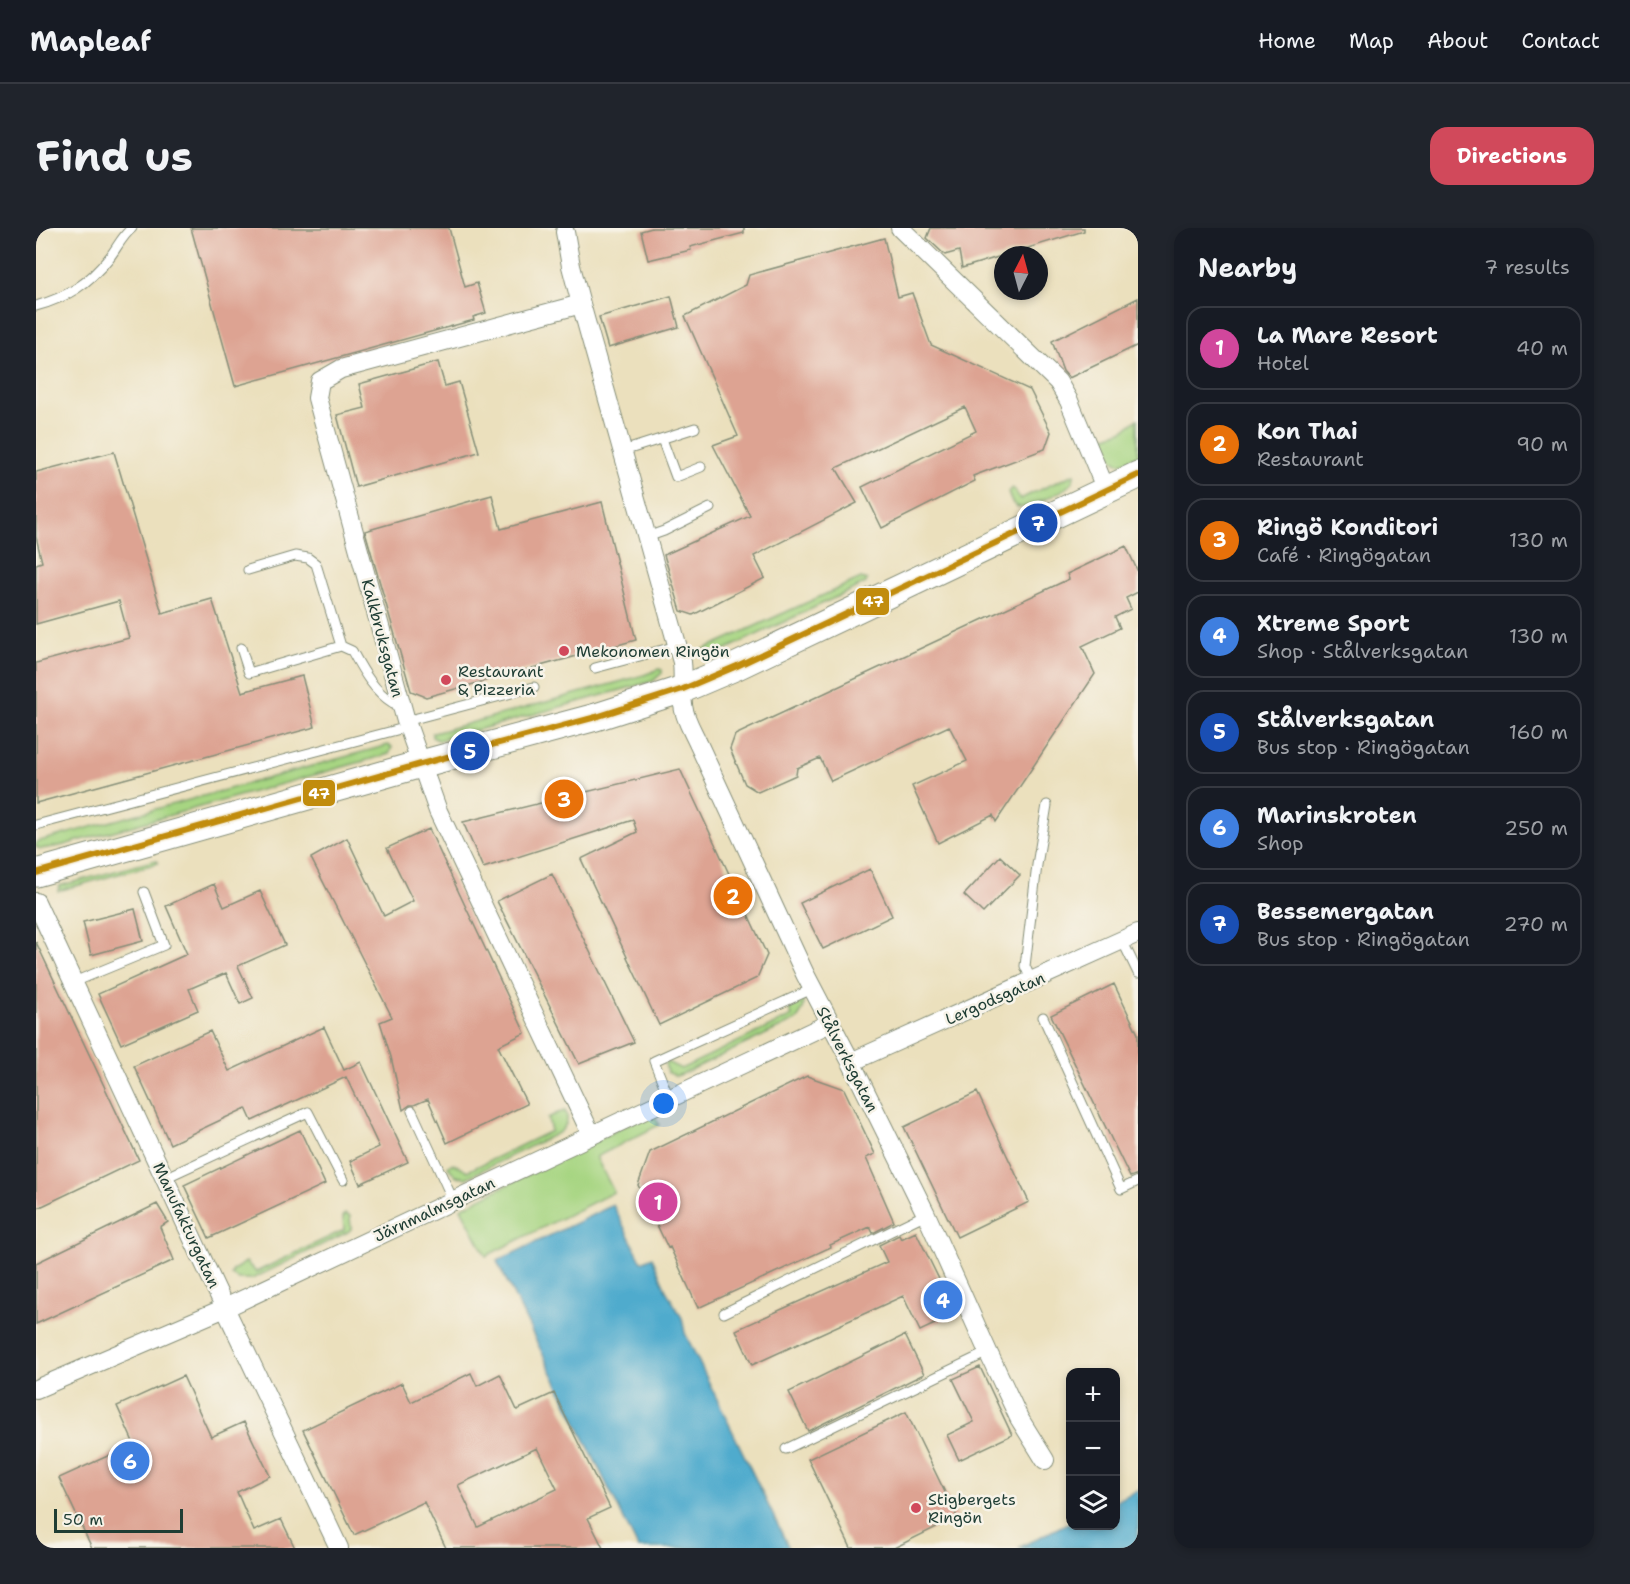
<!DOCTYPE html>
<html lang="en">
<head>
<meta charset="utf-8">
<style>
	body { margin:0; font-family:"Shantell Sans",sans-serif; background:#20242c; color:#f1f3f6 }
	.controls { position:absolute; right:18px; bottom:18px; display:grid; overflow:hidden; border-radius:12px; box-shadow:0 3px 9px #0003 }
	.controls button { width:54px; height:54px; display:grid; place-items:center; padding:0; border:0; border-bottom:2px solid #363941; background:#171b24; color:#f1f3f6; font:30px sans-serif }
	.compass { position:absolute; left:958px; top:18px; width:54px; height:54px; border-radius:50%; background:#171b24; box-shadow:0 3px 9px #0003; rotate:6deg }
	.scale { position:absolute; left:18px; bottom:15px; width:129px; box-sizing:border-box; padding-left:6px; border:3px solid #1f3d34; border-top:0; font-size:16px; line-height:21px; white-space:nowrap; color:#1f3d34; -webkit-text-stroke:4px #f7f3e8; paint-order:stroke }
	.you { position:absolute; left:628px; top:876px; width:21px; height:21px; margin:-15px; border:4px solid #fff; border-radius:50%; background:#1a73e8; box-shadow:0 0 0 9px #1a73e833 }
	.badge { display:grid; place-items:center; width:39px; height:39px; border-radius:50%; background:#d1495b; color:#fff; font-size:20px; font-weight:700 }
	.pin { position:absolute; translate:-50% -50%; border:3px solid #fff; box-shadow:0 2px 6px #0006 }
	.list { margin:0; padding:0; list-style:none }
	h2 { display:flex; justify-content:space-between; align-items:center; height:78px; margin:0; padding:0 24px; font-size:26px }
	h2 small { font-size:20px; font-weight:400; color:#9ea1a6 }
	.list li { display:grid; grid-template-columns:39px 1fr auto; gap:18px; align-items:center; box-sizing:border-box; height:84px; margin:0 12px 12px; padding:0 12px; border:2px solid #363941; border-radius:18px }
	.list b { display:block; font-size:22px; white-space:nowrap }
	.list p { margin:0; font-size:20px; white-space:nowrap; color:#9ea1a6 }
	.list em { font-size:20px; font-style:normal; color:#9ea1a6 }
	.icon { flex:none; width:33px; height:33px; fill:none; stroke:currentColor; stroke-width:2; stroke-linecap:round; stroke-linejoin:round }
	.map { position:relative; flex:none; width:1102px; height:1320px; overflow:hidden; border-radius:18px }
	header { display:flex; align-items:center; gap:36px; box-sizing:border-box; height:84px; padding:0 30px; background:#171b24; border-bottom:2px solid #363941 }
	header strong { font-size:28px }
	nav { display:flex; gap:33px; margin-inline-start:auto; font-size:21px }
	.intro { display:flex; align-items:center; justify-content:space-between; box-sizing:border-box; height:144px; padding:0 36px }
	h1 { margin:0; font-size:42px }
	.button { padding:15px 27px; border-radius:18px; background:#d1495b; color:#fff; font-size:21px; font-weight:700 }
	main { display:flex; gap:36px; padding:0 36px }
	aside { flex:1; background:#171b24; border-radius:18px; box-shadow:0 3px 9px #0003 }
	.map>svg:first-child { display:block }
	.green { fill:#a7d582; stroke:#63895b; stroke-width:1.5 }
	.water { fill:#4fabcd; stroke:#377480; stroke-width:1.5 }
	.building { fill:#dda392; fill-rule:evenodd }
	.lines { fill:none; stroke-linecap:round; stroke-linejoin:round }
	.lane-casing { stroke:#858e78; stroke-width:11 }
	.street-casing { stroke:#858e78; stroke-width:20 }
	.secondary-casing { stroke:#858e78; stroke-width:29 }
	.lane { stroke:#fff; stroke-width:9 }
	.street { stroke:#fff; stroke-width:18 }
	.secondary { stroke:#fff; stroke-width:27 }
	.bus-1-casing { stroke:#f7f3e8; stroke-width:10 }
	.bus-1 { stroke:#c18c0d; stroke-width:6 }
	.poi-dot { fill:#d1495b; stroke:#f7f3e8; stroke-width:2 }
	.labels { text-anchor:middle; stroke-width:5; stroke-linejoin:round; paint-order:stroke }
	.street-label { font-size:16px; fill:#1f3d34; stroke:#f7f3e8 }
	.poi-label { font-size:16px; fill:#1f3d34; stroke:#f7f3e8; text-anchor:start }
	.line-badge { stroke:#f7f3e8; stroke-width:2 }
	.badge-label { font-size:16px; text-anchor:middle; font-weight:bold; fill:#fff }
</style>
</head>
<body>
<header>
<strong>Mapleaf</strong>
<nav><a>Home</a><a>Map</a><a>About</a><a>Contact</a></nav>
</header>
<div class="intro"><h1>Find us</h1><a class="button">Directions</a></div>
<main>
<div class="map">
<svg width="1102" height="1320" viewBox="0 0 1102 1320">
	<rect width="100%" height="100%" fill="#f7f3e8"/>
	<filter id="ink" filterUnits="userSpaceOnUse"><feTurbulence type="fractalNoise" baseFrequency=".0167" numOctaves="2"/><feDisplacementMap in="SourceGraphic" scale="12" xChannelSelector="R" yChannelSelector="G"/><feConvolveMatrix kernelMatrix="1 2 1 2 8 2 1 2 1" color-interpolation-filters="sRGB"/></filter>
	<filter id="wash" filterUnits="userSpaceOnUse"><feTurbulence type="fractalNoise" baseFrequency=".008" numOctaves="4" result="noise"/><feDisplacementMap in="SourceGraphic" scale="24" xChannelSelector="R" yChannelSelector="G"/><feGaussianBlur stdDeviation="1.35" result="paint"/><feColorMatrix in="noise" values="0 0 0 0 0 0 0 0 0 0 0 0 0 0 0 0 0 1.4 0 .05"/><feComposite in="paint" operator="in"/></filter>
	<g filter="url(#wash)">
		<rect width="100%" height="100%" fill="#ebe0bd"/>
		<path class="green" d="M 1102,191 L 1102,227 C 1097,230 1088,236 1083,235 C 1075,234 1069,217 1065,210 L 1088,202 Z
			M 1038,246 C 1038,249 1037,253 1035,255 C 1031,262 990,282 983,279 C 975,277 974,270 972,264 L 976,260 L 979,262 L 984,271 Z
			M 825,350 L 831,352 L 830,355 L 676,428 L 666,428 L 662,424 Z
			M 623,441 L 626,442 L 626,445 L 617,453 L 409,511 L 402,512 L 396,509 L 396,505 L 398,505 L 608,447 Z
			M 352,517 L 356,519 L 353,526 L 24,618 L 5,621 L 0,619 L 0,614 Z
			M 120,632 L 122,635 L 22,663 L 23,658 Z
			M 764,771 L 767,771 C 770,779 765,786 760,792 L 646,846 L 640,848 L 631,844 L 629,835 L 631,834 L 645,841 L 756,788 L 752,777 Z
			M 529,883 C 534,891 530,898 524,904 L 430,950 L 420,948 L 412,939 L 415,936 L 418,936 L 432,943 L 515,903 L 512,890 L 522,885 Z
			M 617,884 L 623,897 L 560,929 L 578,964 L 450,1028 L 425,980 Z
			M 309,986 L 314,988 L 315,1001 L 312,1004 L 216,1051 L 202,1051 L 195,1047 L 197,1042 L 210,1034 L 220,1044 L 308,1002 L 307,989 Z"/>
		<path class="water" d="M 577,977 L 606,1034 L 616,1029 L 631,1064 L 646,1090 L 649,1105 L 753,1320 L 602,1320 L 461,1033 Z
			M 1102,1262 L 1102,1320 L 982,1320 L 1034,1294 L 1034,1298 L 1080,1298 L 1080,1273 Z"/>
		<g id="blocks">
			<path class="building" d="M 155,0 L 413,0 L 429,59 L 441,55 L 450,85 L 437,89 L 438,92 L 199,158 Z
				M 616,0 L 708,0 L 708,5 L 654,19 L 655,22 L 612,32 L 605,3 Z
				M 895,0 L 1048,0 L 1048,3 L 926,40 L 923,23 L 909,27 L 891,10 Z
				M 848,10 L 862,69 L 876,65 L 895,117 L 994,162 L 1015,204 L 1009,221 L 937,248 L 939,253 L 846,300 L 826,259 L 940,203 L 929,179 L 800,240 L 821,275 L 718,328 L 729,350 L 657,387 L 645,383 L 628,327 L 714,288 L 677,217 L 702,208 L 649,88 L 710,57 L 713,47 Z
				M 635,68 L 643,99 L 572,120 L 563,89 Z
				M 1102,70 L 1102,117 L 1033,150 L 1027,143 L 1016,113 Z
				M 402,134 L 409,158 L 423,154 L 443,224 L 320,259 L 301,187 L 329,180 L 323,156 Z
				M 78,224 L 126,385 L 176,371 L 206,464 L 266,448 L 279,499 L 0,575 L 0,435 L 93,410 L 83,373 L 0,396 L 0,336 L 6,334 L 0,309 L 0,244 Z
				M 456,267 L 465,301 L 566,274 L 600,412 L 390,469 L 375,463 L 329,303 Z
				M 1090,318 L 1102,344 L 1102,364 L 1090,370 L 1095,381 L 1079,389 L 1084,400 L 1046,418 L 1059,446 L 960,594 L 957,587 L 902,615 L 876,558 L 931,533 L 913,498 L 795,553 L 784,530 L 761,540 L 760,547 L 722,564 L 709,556 L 694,521 L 699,507 L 1033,351 L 1031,346 Z
				M 644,541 L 731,727 L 721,750 L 623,797 L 545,631 L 601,604 L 597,592 L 447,640 L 427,594 Z
				M 393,601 L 489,805 L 462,818 L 491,876 L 411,915 L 392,871 L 378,877 L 374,877 L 367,882 L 355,829 L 344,794 L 356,789 L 275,630 L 311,610 L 348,688 L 377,673 L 351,620 Z
				M 964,628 L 984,647 L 947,685 L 928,667 Z
				M 834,641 L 856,688 L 787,721 L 764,675 Z
				M 516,646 L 598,814 L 543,836 L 461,673 Z
				M 178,656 L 188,679 L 224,663 L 249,717 L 202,738 L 217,770 L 204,776 L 190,745 L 153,761 L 162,782 L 85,816 L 62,766 L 151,726 L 130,678 Z
				M 99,681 L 107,713 L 55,727 L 47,694 Z
				M 0,714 L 103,932 L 0,981 Z
				M 1078,756 L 1102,806 L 1102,946 L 1094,949 L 1015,787 Z
				M 288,799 L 308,842 L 325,834 L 372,934 L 324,956 L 314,933 L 343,919 L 310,849 L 216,893 L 210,880 L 134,916 L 98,838 L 174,803 L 193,843 Z
				M 771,848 L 808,861 L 839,926 L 830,930 L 858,994 L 837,1005 L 834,999 L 794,1017 L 795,1019 L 662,1080 L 634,1019 L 632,1020 L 602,957 L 614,924 Z
				M 941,864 L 993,974 L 921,1009 L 868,899 Z
				M 264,902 L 289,956 L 173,1010 L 148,957 Z
				M 121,976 L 132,994 L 124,999 L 138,1032 L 0,1096 L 0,1035 Z
				M 880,1004 L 920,1086 L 884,1103 L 867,1068 L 716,1137 L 700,1102 L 851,1034 L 843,1017 L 863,1007 L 865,1011 Z
				M 869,1107 L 888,1146 L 772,1203 L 753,1164 Z
				M 944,1139 L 976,1207 L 923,1232 L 911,1207 L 938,1194 L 917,1151 Z
				M 435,1145 L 441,1158 L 464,1146 L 481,1182 L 518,1165 L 574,1280 L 552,1290 L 567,1320 L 410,1320 L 388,1274 L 318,1307 L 267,1202 L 366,1155 L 375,1174 ZM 501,1220 L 521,1261 L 442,1299 L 422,1257 Z
				M 147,1148 L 175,1209 L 208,1194 L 234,1248 L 201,1264 L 218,1303 L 245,1291 L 259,1320 L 56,1320 L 23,1250 L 98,1216 L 81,1178 Z
				M 870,1184 L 921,1289 L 858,1320 L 815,1320 L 772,1231 Z"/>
		</g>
	</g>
	<g filter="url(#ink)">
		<use href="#blocks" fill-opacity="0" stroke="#858e78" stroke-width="1.5"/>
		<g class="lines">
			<g class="lane-casing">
				<path id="lane" d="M 0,78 C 32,69 52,56 73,30 C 81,20 86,8 96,0
					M 626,211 L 640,249 L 665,239
					M 587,223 L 659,200
					M 611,309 L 628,303 L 674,280
					M 212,342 L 259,328 L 272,330 L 280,336 L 305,418 L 316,423 C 327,443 337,462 357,475 L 365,474
					M 205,420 L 213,445 L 305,418
					M 559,440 L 641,418
					M 370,493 L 498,459
					M 0,597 L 372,499
					M 1086,712 L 1102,745
					M 38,754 L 128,717 L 108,664
					M 996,754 L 989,738 L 1001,637 L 1011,577
					M 1007,789 L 1085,961 L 1102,953
					M 633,870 L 618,833 L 776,761
					M 376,883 L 417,972
					M 129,950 L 272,884 L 307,952
					M 688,1085 L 890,986
					M 750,1221 L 952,1124"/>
			</g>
			<g class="street-casing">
				<path id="street" d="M 864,0 L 1022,154 L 1033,173 L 1070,262
					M 529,4 L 535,38 L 545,76 L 646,434 C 648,449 645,463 647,477 C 648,489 656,502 661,513 L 769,746 L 815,834 L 890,986 L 952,1124 L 983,1190 L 1009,1232
					M 545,76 L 305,141 L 284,153 L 281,170 L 370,493 L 402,583 L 555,906
					M 0,674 L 189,1080 L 303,1320
					M 815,834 L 1102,705
					M 0,1161 L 189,1080 L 794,795"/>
			</g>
			<g class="secondary-casing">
				<path id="secondary" d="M 0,645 L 385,536 L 560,489 L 647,461 L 701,438 L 1102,247"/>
			</g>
			<use href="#lane" class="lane"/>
			<use href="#street" class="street"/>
			<use href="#secondary" class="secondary"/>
			<g class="bus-1-casing">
				<path id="bus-1" d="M 0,645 L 385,536 L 560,489 L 647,461 L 701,438 L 1102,247"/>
			</g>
			<use href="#bus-1" class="bus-1"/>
		</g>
	</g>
	<g class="poi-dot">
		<circle cx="528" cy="423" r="6"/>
		<circle cx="410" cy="452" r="6"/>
		<circle cx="880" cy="1280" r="6"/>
	</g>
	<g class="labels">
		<g class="street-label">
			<text transform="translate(347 410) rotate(75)" y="6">Kalkbruksgatan</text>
			<text transform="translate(959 770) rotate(-24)" y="6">Lergodsgatan</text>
			<text transform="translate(812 831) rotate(63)" y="6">Stålverksgatan</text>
			<text transform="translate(398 981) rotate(-25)" y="6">Järnmalmsgatan</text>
			<text transform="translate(151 997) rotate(65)" y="6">Manufakturgatan</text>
		</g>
		<g class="poi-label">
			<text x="540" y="429">Mekonomen Ringön</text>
			<text x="422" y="449">Restaurant<tspan x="422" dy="18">&amp; Pizzeria</tspan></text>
			<text x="892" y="1277">Stigbergets<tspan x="892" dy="18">Ringön</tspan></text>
		</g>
	</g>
	<g class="line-badge">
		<rect x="819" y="359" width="35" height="29" rx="6" fill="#c18c0d"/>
		<rect x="266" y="551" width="34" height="28" rx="6" fill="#c18c0d"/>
	</g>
	<g class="badge-label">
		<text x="837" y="379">47</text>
		<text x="283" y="571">47</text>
	</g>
</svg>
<div class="controls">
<button>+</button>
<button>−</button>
<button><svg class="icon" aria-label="layers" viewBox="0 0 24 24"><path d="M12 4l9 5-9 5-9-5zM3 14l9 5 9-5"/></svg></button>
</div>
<svg class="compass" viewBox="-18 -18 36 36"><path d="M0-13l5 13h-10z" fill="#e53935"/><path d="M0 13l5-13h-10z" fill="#9ea1a6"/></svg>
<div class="scale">50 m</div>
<div class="you"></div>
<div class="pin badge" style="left:622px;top:974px;background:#d1479c">1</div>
<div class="pin badge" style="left:697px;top:668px;background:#e8710a">2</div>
<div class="pin badge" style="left:528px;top:571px;background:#e8710a">3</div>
<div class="pin badge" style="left:907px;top:1072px;background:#3f7fe0">4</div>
<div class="pin badge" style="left:434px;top:523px;background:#1a4fb4">5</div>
<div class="pin badge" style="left:94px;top:1233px;background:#3f7fe0">6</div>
<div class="pin badge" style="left:1002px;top:295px;background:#1a4fb4">7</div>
</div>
<aside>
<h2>Nearby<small>7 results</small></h2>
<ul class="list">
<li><span class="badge" style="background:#d1479c">1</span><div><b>La Mare Resort</b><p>Hotel</p></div><em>40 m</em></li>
<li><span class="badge" style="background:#e8710a">2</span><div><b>Kon Thai</b><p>Restaurant</p></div><em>90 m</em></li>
<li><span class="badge" style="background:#e8710a">3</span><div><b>Ringö Konditori</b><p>Café · Ringögatan</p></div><em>130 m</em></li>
<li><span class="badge" style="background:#3f7fe0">4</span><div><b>Xtreme Sport</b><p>Shop · Stålverksgatan</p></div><em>130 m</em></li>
<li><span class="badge" style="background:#1a4fb4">5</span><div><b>Stålverksgatan</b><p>Bus stop · Ringögatan</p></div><em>160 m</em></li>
<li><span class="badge" style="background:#3f7fe0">6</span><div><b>Marinskroten</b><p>Shop</p></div><em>250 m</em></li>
<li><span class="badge" style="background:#1a4fb4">7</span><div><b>Bessemergatan</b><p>Bus stop · Ringögatan</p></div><em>270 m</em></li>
</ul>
</aside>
</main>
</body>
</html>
